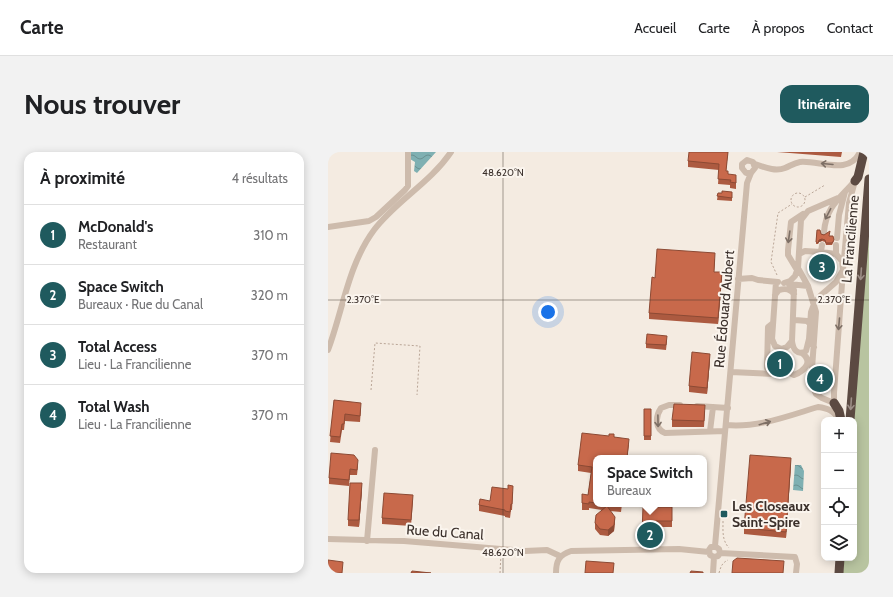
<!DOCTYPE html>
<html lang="fr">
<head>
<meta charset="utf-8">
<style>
	body { margin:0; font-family:Cabin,sans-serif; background:#f2f2f2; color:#202124 }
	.controls { position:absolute; right:12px; bottom:12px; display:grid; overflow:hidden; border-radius:8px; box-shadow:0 2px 10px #0003 }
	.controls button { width:36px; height:36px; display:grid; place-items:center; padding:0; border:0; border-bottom:1px solid #e0e0e0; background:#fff; color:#202124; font:20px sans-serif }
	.you { position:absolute; left:220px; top:160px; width:14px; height:14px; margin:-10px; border:3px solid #fff; border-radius:50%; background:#1a73e8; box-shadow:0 0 0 6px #1a73e833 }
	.badge { display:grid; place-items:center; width:26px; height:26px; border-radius:50%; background:#1f5a5e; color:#fff; font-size:13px; font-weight:700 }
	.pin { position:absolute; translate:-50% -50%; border:2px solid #fff; box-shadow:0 1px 4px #0006 }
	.popup { position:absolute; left:265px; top:303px; width:114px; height:52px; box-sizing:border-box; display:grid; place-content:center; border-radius:8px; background:#fff; filter:drop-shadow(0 1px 3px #0005); font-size:13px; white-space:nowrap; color:#757577 }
	.popup b { font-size:15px; color:#202124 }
	.popup::after { content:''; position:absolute; left:50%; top:100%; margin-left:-8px; border:8px solid transparent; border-top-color:#fff }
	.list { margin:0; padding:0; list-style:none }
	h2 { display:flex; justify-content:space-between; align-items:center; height:52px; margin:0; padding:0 16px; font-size:17px }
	h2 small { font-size:13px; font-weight:400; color:#757577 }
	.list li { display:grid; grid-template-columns:26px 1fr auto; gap:12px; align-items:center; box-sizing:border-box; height:60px; padding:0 16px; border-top:1px solid #e0e0e0 }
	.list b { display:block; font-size:15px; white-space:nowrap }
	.list p { margin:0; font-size:13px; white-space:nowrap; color:#757577 }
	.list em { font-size:13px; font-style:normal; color:#757577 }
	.icon { flex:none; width:22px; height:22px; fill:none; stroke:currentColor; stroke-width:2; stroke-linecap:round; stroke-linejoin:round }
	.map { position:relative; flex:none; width:541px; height:421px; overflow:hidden; border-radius:12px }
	header { display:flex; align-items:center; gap:24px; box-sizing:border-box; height:56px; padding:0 20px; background:#fff; border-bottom:1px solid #e0e0e0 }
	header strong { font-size:19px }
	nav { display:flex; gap:22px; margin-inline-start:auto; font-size:14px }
	.intro { display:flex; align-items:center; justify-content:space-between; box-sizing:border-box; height:96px; padding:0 24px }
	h1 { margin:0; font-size:28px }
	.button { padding:10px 18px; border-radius:12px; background:#1f5a5e; color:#fff; font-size:14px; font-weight:700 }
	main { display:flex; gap:24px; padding:0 24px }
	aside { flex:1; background:#fff; border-radius:12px; box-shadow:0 2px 10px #0003 }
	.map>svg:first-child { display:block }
	.grass { fill:#b8c4a0 }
	.water { fill:url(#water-waves) }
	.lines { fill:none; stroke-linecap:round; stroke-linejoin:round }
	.path { stroke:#b9a596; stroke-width:1; stroke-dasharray:2 2; stroke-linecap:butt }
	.minor { stroke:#cdbbac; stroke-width:6 }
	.highway { stroke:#5c4a42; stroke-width:9 }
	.wall { fill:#ac5a40 }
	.shaded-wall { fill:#8c4a34 }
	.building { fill:#c8694b; stroke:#8c4a34 }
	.oneway { stroke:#7d6f65 }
	.oneway2 { stroke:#9c8e87 }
	.ticks { fill:none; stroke:#3b302b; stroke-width:1; stroke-opacity:0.45 }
	.poi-dot { fill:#1f5a5e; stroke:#fbf5ee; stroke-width:1.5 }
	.labels { text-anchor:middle; stroke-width:4; stroke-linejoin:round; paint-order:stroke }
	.street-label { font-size:14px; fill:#3b302b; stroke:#fbf5ee }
	.poi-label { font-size:14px; font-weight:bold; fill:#3b302b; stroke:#fbf5ee; text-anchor:start }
	.ticks-label { font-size:10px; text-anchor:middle; fill:#3b302b; stroke:#fbf5ee; stroke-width:4; stroke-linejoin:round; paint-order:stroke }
</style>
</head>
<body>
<header>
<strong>Carte</strong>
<nav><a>Accueil</a><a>Carte</a><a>À propos</a><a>Contact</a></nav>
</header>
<div class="intro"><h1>Nous trouver</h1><a class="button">Itinéraire</a></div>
<main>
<aside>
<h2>À proximité<small>4 résultats</small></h2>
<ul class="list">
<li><span class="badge">1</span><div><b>McDonald's</b><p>Restaurant</p></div><em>310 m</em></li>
<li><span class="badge">2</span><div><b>Space Switch</b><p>Bureaux · Rue du Canal</p></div><em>320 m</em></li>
<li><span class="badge">3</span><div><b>Total Access</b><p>Lieu · La Francilienne</p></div><em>370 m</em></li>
<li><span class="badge">4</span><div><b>Total Wash</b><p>Lieu · La Francilienne</p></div><em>370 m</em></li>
</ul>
</aside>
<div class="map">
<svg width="541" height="421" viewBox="0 0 541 421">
	<defs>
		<pattern id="water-waves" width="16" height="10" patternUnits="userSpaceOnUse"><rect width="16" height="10" fill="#7fb0b2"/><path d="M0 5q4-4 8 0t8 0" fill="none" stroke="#699091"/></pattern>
	</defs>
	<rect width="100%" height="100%" fill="#f4ebe1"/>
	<path class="grass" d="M 541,61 L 541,421 L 515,421 L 516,406 L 526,406 L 526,268 Z"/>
	<path class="water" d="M 83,0 L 108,0 L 89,21 L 86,19 L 87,10 L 82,7 Z
		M 467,313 L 473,313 L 476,319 L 475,339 L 465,338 Z"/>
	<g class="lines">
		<path class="path" d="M463 48a7 7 0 1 1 14 0a7 7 0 1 1-14 0Z
			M 477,45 L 497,33
			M 449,123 L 443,110 L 450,61 L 464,52
			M 43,238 L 47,191 L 92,194 L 89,243
			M 395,369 C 395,380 394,388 401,396
			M 172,421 L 173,402
			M 391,421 C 393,414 394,411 400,408"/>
		<path class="minor" d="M 427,12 C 436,15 447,20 457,16 C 462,14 466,11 472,10 C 491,8 521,24 532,0
			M 0,75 L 41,69 L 48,65 L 77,38 L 80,34 L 80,0
			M 496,80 C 498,55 511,47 526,30
			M 509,86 L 511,63 L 517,40
			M 471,102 L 477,99 L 493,100
			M 508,102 L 508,93
			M 470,116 L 480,134 L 488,160 L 483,231 L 488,242 L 494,246 L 506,251 L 506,241 L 515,118 L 514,109 L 508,102 L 493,100 L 494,93
			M 469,118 L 460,103 L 460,98 L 463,70 L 475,62
			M 410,127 L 424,126 L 430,128 L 450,130
			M 448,130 L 444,187 L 447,194 L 453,197 L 459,195 L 464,189 L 466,138 L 463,132
			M 456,131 L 462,129 L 467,124 L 470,116 L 473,68 L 480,59 L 510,46
			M 461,132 L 480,134
			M 447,143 L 451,138 C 458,136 462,137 466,142
			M 465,170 L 467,168 L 479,169 L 482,172
			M 445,171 L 440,175 L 439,216 L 460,220 L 466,223 C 476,219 486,210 474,201
			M 464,189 C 465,197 469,204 478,199 L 481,187
			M 486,195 L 481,187 L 483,160 L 486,152 L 492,144 L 508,130 L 515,118 L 521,51 L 527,29
			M 0,198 C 15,158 20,113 46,78 C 68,49 102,31 123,0
			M 403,220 L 447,222
			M 352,253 L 341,253 L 333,256 C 327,265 327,277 337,281 L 397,279
			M 369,254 L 400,256
			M 398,273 C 430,276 460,264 490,255 C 500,256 506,259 511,268
			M 382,279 L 385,255
			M 0,387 L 76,389 L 197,399 L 219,398 L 232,404
			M 39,389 L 47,298
			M 387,394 L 419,31 L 423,21 L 427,16 L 425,10 L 419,8 L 414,12 L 414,16 L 418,21 L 423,21
			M 392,401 L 391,397 L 388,395 L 383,395 L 381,398 L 382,403 L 386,405 L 390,404 L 392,401 L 467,405 L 469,412 L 468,421
			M 228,421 C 228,409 231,403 243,399 L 351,397 L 381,400
			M 385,421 L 386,405"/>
		<path class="highway" d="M 527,29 L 530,25 L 536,0
			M 506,251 L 511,259 L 513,268
			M 522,268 L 541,27
			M 511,421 L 512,406"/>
	</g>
	<path class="wall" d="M 400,0 L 398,19 L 400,22 L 408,29 L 408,37 L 402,36 L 402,33 L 390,32 L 391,18 L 360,15 L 360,9 Z
		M 449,0 L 514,0 L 513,5 Z
		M 404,40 L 404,49 L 389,48 L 390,41 L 394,41 Z
		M 489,78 L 493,82 L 502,84 L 506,89 L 504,93 L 498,93 L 497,90 L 494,89 L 491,90 L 490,92 L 488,92 Z
		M 387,107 L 386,120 L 394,126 L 390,172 L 321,167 L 321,161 L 327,126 Z
		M 485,108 L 504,109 L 503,121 L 484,119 Z
		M 339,189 L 338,198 L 318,196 L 318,192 Z
		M 382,208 L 379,242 L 361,240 L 361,234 Z
		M 444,208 L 464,208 L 464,217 L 444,212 Z
		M 490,217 L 494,217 L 494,240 L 489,234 Z
		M 6,248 L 33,257 L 32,270 L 17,269 L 16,278 L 14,278 L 12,291 L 2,290 Z
		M 316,257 L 323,257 L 323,288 L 316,288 Z
		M 377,259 L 376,275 L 344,275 L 344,268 Z
		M 286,285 L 301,293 L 299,306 L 268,306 L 268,352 L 294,352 L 293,360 L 282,359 L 287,371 L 286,379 L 280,384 L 272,383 L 267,377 L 267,371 L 274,358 L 261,356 L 261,358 L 254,358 L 254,351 L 260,343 L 263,321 L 250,319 L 250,313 Z
		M 463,312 L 458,386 L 416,382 L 416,376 Z
		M 30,314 L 29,323 L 22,323 L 21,334 L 1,332 L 1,326 Z
		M 34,338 L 31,375 L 20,374 L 20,368 Z
		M 185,340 L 184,358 L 183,358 L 182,366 L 177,365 L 177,364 L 151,359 L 151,353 Z
		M 85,349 L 83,374 L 54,372 L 54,366 Z
		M 315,355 L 344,355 L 344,375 L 328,375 L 328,389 L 314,388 Z"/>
	<path class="shaded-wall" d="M 494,87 L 494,89 L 491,90 L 490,92 L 491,88 Z
		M 394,120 L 394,126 L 390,172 L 390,166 Z
		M 382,202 L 382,208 L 379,242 L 379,236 Z
		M 463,306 L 463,312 L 458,386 L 458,380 Z
		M 34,331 L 34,338 L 31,375 L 31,368 Z
		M 287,365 L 286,379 L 280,384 L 280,378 Z"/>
	<path class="building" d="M 361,0 L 400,0 L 398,19 L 400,19 L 400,22 L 408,23 L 408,31 L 402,30 L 403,28 L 390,27 L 391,12 L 360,9 Z
		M 394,39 L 404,40 L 404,46 L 389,44 L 390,41 L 394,41 Z
		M 489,78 L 492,78 L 493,82 L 496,83 L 502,79 L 501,84 L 505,84 L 506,88 L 504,91 L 498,91 L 497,88 L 494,87 L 491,88 L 490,91 L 488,90 Z
		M 329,97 L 387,101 L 386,120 L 394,120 L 390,166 L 321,161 L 324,125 L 327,126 Z
		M 485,108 L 504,109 L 503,119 L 484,118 Z
		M 319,182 L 339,184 L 338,193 L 318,192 Z
		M 364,200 L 382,202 L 379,236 L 361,234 Z
		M 444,202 L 464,204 L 464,212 L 444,208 Z
		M 490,217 L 494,217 L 494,238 L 489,232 Z
		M 6,248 L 33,251 L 32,264 L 17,262 L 16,272 L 14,272 L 12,285 L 2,284 Z
		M 346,252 L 377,253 L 376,269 L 344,268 Z
		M 316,257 L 323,257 L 323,284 L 316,284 Z
		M 254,281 L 281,284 L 281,282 L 286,282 L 286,285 L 301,287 L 299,306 L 268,306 L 268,351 L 261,350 L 261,352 L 254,351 L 254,342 L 260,343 L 264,315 L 250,313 Z
		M 3,301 L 26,303 L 30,308 L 29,318 L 22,317 L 21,328 L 1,326 Z
		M 422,303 L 463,306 L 458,380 L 416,376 Z
		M 22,331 L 34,331 L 31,368 L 20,368 Z
		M 180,333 L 185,334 L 184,352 L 183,352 L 182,360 L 177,359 L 177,358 L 151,353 L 152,347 L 162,349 L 164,335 L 180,337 Z
		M 56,341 L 85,343 L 83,368 L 54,366 Z
		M 277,352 L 293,352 L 293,354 Z
		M 279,354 L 287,365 L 286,373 L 280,378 L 272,377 L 267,371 L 268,363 Z
		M 315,355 L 344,355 L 344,369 L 328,369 L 328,382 L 314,382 Z
		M 409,406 L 456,409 L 455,421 L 404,421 L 405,409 Z
		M 0,408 L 15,410 L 14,421 L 0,421 Z
		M 258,409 L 286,411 L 285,421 L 257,421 Z
		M 84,419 L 103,421 L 83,421 Z
		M 363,419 L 375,420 L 375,421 L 362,421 Z"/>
	<defs><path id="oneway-shaft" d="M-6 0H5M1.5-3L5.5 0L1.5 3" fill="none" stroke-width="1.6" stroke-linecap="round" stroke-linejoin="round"/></defs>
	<g class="oneway">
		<use href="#oneway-shaft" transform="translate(499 12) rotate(-175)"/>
		<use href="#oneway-shaft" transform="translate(500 62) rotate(117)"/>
		<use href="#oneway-shaft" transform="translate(461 85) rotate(98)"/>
		<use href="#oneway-shaft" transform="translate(511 172) rotate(95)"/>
		<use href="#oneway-shaft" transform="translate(330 269) rotate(89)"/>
		<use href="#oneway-shaft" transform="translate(437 271) rotate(-16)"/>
	</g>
	<g class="oneway2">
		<use href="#oneway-shaft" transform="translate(533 122) rotate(94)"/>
		<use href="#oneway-shaft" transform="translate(523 252) rotate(94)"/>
	</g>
	<path class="ticks" d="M 175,0 L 175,421M 0,148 L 541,148"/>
	<rect class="poi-dot" x="392" y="358" width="8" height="8" rx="2"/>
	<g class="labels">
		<g class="street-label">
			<text transform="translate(522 87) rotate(-85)" y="5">La Francilienne</text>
			<text transform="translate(396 157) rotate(-85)" y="5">Rue Édouard Aubert</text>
			<text transform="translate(117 380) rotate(4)" y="5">Rue du Canal</text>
		</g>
		<g class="poi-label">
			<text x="404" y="359">Les Closeaux<tspan x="404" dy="16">Saint-Spire</tspan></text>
		</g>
	</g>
	<g class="ticks-label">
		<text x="175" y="24">48.620°N</text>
		<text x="506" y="151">2.370°E</text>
		<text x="35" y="151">2.370°E</text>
		<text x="175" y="404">48.620°N</text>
	</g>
</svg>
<div class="controls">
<button>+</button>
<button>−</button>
<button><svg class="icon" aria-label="locate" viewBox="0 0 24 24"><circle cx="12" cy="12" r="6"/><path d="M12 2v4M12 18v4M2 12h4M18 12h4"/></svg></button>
<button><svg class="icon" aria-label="layers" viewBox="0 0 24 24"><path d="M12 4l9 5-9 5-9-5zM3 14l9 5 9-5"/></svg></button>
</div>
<div class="you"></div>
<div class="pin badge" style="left:452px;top:212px">1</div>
<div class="pin badge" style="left:322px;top:383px">2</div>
<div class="popup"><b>Space Switch</b>Bureaux</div>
<div class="pin badge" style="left:494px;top:115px">3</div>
<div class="pin badge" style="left:492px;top:227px">4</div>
</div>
</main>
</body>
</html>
